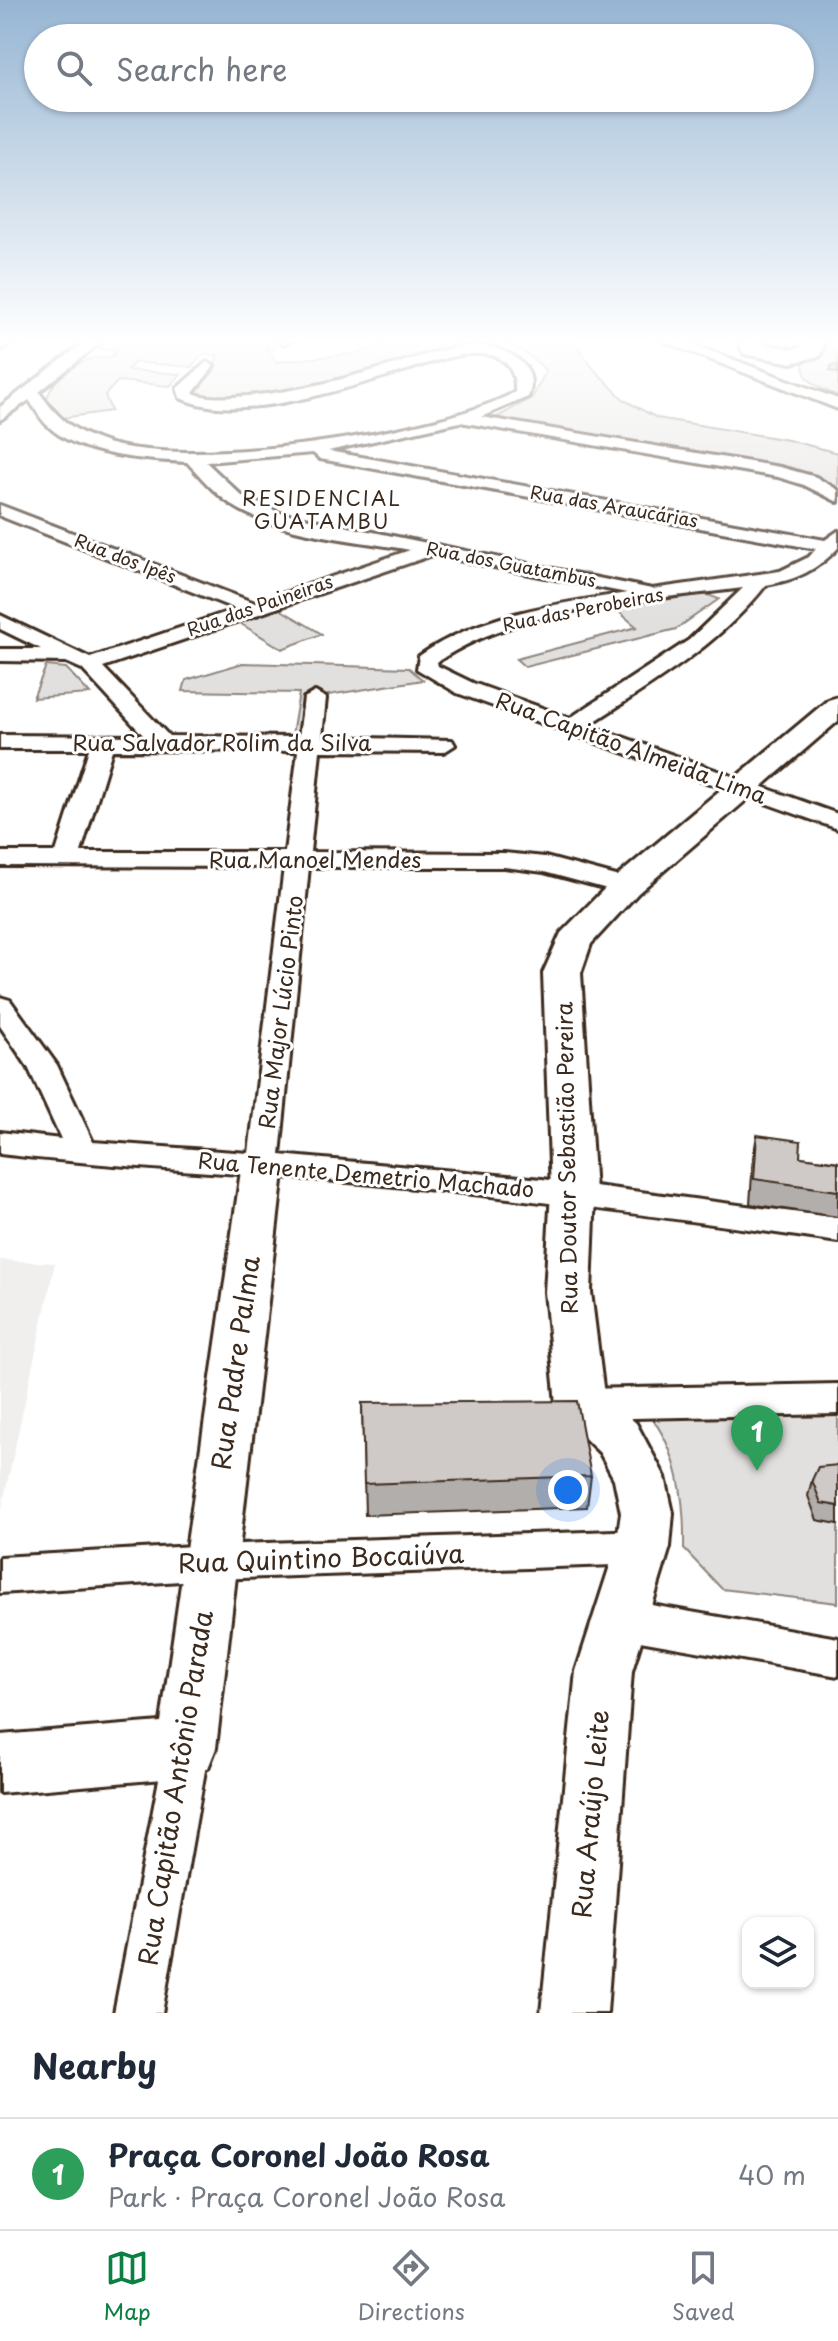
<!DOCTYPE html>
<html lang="en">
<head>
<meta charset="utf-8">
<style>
	body { margin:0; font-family:"Playpen Sans",sans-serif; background:#f2f2f3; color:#1f2937 }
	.controls { position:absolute; right:24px; bottom:24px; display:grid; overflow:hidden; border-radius:16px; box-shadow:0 2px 6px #0004 }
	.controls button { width:72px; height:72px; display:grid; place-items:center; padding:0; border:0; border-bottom:2px solid #e0e1e3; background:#fff; color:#1f2937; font:40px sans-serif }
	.you { position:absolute; left:568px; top:1490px; width:28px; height:28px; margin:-20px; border:6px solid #fff; border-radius:50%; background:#1a73e8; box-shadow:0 0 0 12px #1a73e833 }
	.badge { display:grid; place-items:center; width:52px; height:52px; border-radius:50%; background:#0b8043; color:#fff; font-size:26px; font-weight:700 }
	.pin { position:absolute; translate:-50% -66px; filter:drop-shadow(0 2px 4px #0008) }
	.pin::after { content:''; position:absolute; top:42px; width:28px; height:24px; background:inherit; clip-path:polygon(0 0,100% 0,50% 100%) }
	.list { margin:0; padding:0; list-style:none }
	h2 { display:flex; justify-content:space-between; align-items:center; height:104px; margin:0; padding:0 32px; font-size:34px }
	h2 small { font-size:26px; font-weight:400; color:#747a83 }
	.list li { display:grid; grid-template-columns:52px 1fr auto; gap:24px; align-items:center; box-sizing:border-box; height:112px; padding:0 32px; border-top:2px solid #e0e1e3 }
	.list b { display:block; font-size:30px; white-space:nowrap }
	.list p { margin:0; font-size:26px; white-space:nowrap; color:#747a83 }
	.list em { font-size:26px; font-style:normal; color:#747a83 }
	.icon { flex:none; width:44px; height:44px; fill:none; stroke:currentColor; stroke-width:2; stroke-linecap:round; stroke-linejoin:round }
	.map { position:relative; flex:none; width:838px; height:2013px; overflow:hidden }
	.search { position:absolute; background:#fff; box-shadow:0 2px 6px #0004; left:24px; right:24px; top:24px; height:88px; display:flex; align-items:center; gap:20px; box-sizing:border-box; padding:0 28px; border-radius:44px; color:#747a83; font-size:30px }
	.sheet { height:216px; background:#fff }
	nav { display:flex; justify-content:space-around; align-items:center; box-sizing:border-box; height:112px; border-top:2px solid #e0e1e3; background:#fff; font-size:22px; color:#747a83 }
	nav a { display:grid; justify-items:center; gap:4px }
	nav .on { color:#0b8043 }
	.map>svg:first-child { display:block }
	.built { fill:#f1efee }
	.green { fill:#e2e0de; stroke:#8e857e; stroke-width:2 }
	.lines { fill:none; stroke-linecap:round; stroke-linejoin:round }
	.street-casing { stroke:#3b2a1e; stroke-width:6 }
	.secondary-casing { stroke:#3b2a1e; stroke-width:6 }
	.primary-casing { stroke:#3b2a1e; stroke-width:6 }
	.street { fill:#fff; fill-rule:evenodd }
	.secondary { fill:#fff; fill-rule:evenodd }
	.primary { fill:#fff; fill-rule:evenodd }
	.wall { fill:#b2aeab; stroke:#3b2a1e; stroke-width:2 }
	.building { fill:#cfcac7; stroke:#3b2a1e; stroke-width:2 }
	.labels { text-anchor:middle; stroke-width:6; stroke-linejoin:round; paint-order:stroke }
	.far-street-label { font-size:18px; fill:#3b2a1e; stroke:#fff }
	.far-neighbourhood-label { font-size:20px; letter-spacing:2px; fill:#3b2a1e; stroke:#fff }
	.street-label { font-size:22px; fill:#3b2a1e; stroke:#fff }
	.near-street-label { font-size:26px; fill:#3b2a1e; stroke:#fff }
</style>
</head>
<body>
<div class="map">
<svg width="838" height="2013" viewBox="0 0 838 2013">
	<rect width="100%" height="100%" fill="#fff"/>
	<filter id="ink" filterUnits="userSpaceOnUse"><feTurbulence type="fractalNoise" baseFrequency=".0125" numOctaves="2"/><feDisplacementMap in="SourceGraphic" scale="16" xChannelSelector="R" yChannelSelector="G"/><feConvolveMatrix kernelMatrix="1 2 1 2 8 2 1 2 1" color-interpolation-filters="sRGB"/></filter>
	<g filter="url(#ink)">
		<path class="built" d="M 0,1260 L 55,1263 L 0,1516 Z"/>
		<path class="green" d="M 109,338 L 282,338 L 274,349 L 266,347 L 276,362 L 359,353 L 401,338 L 572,338 L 592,367 L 624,400 L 657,418 L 788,440 L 838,453 L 838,490 L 811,476 L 507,423 L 497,417 L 532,398 L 546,371 C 525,349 511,342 481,339 C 425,356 243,418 195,391 L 213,373 L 218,355 L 203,354 L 191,367 L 135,362 L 127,370 L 181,374 L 170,386 L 118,381 L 105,395 L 111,411 L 55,419 L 45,406 C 51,374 81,357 112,356 L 117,351 L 96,348 Z
			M 827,338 L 838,338 L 838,396 C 822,389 802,382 803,363 L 824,349 L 821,341 Z
			M 705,594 L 719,599 L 676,629 L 525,667 L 516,659 L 637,627 L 613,607 Z
			M 278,608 L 322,634 L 282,649 L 238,622 Z
			M 243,663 L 409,668 L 423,680 L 328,695 L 323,735 L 292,735 L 299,693 L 183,691 L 186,680 Z
			M 46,666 L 66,668 L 90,694 L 33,698 Z
			M 838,1408 L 838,1603 L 722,1589 L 684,1549 C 685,1500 679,1451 648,1413 Z"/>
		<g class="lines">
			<g class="street-casing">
				<path id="street" d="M 5,338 L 24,338 L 0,350 L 0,341 Z
					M 90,338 L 106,338 L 39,392 C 57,417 70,429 99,440 C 180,472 440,434 515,392 C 516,375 509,359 491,355 C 463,350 433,362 407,370 C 346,388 239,425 180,398 L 177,388 L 207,362 L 214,366 L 193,393 C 210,400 229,397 247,396 C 298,392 347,378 396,364 C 422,356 450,345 479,346 C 505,346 542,366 528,397 L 481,417 L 780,467 L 816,477 L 838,490 L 838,502 L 804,485 L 778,477 L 460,422 L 328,451 L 825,540 L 838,531 L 838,548 C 817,570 796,580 766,585 C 718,646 653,683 589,725 L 838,814 L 838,829 L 457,693 L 417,669 L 419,656 C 480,614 555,604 627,593 L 433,555 L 103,667 L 169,736 L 299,737 L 304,698 L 315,692 L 326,698 L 322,737 L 452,740 L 455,745 L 444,752 L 320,751 L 310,852 L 504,853 L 545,857 L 635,881 L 639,886 L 626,894 L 544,872 L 504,867 L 309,867 L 280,1155 L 542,1179 L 838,1218 L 838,1242 C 680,1219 521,1197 362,1183 C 241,1173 120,1168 0,1154 L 0,1132 L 61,1139 L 28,1067 L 0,1026 L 0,997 L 10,1000 L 57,1065 L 93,1142 L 249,1153 L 284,867 L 0,866 L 0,852 L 56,852 L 89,749 L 0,749 L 0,735 L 144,736 L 82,669 L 66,662 L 0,661 L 0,649 L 41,649 L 0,629 L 0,615 L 90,658 L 236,609 L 0,516 L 0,505 L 255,603 L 410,550 C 357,540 277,535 232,505 C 214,493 201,477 187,462 C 147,460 78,456 48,426 C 40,419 35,408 29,400 L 0,420 L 0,407 ZM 313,453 L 320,459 L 816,549 L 809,557 L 780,571 L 652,589 L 280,513 L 242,496 L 206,462 ZM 743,588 L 689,640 L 570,718 L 473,683 L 438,666 L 437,662 C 518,606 647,601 743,588 ZM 112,750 L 298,751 L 285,852 L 81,852 Z
					M 277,338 L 298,338 L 283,344 Z
					M 655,338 L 676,338 L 838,399 L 838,409 Z
					M 838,1384 L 838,1414 L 581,1419 L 568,1414 L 563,1404 L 568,1394 L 581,1389 Z
					M 643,1530 L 657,1535 L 663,1547 L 657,1559 L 643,1564 L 211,1579 L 0,1593 L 0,1557 L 211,1545 Z
					M 623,1600 L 838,1638 L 838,1676 L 623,1638 L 609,1632 L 603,1619 L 609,1606 Z
					M 187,1727 L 202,1733 L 209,1748 L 162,2013 L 114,2013 L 165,1748 L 172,1733 Z"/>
			</g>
			<g class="secondary-casing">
				<path id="secondary" d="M 838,697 L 838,721 L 638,893 L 591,944 L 581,973 L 595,1192 L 591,1292 L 604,1395 L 636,1423 L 665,1477 L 673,1513 L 670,1547 L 632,1671 L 607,2013 L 541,2013 L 576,1671 L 616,1547 L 621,1513 L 614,1479 L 600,1453 L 564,1418 L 556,1404 L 545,1292 L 551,1192 L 543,973 L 561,933 L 614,879 L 828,700 Z
					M 263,1149 L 278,1153 L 284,1164 L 216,1748 L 208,1768 L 187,1777 L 0,1793 L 0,1735 L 161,1722 L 242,1164 L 248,1153 Z"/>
			</g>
			<g class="primary-casing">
				<path id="primary" d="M 736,338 L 758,338 L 760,344 L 792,349 L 802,347 L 805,338 L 825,340 L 820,356 L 792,363 L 744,354 Z"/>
			</g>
			<use href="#street" class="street"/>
			<use href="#secondary" class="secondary"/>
			<use href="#primary" class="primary"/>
		</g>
		<path class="wall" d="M 838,365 L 838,373 L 830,371 L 831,366 Z
			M 757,1135 L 800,1157 L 838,1162 L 838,1217 L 750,1204 L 753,1159 Z
			M 362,1403 L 591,1476 L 587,1507 L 365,1515 Z
			M 838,1465 L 838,1524 L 817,1520 L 808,1496 L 812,1480 Z"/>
		<path class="building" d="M 757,1135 L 801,1141 L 800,1157 L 838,1162 L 838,1191 L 754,1179 Z
			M 577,1401 L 591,1476 L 364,1484 L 362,1403 Z
			M 838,1465 L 838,1506 L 821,1503 L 812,1480 L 818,1467 Z"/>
	</g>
	<linearGradient id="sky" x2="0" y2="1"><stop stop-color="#96b5d3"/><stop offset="0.55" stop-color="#fff"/><stop offset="1" stop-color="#fff" stop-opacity="0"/></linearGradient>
	<rect width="838" height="620" fill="url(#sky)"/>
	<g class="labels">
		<g class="far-street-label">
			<text transform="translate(614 507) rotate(10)" y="6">Rua das Araucárias</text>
			<text transform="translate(125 559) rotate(21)" y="6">Rua dos Ipês</text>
			<text transform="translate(511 565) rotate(11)" y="6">Rua dos Guatambus</text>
			<text transform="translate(260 606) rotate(-19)" y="6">Rua das Paineiras</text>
			<text transform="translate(583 610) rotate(-11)" y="6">Rua das Perobeiras</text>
		</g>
		<g class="far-neighbourhood-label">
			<text x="322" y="506">RESIDENCIAL<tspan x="322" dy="23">GUATAMBU</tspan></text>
		</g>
		<g class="street-label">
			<text x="222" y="751">Rua Salvador Rolim da Silva</text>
			<text transform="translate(631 748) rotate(20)" y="8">Rua Capitão Almeida Lima</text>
			<text x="315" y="868">Rua Manoel Mendes</text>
			<text transform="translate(281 1012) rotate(-83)" y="8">Rua Major Lúcio Pinto</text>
			<text transform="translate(567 1158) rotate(-91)" y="8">Rua Doutor Sebastião Pereira</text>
			<text transform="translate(366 1175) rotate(5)" y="8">Rua Tenente Demetrio Machado</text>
		</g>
		<g class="near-street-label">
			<text transform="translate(236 1363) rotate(-82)" y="9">Rua Padre Palma</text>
			<text transform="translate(321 1559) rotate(-2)" y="9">Rua Quintino Bocaiúva</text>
			<text transform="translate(176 1788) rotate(-81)" y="9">Rua Capitão Antônio Parada</text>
			<text transform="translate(591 1814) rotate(-85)" y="9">Rua Araújo Leite</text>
		</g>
	</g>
</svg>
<div class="controls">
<button><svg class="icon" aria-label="layers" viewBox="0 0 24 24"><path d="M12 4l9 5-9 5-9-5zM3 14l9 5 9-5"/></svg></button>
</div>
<div class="you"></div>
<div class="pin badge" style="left:757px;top:1471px;background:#2e9e5b">1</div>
<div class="search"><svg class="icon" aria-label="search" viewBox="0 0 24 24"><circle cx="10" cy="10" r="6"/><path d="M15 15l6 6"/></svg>Search here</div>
</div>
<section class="sheet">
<h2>Nearby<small></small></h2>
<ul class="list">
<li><span class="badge" style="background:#2e9e5b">1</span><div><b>Praça Coronel João Rosa</b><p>Park · Praça Coronel João Rosa</p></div><em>40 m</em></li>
</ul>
</section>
<nav>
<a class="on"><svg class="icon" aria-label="map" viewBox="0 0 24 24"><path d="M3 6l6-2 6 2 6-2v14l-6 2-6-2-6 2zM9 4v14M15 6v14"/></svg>Map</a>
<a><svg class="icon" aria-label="directions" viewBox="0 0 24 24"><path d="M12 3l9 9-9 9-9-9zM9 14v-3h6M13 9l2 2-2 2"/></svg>Directions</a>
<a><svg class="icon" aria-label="saved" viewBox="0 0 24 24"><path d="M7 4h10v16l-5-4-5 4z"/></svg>Saved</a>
</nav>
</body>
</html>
